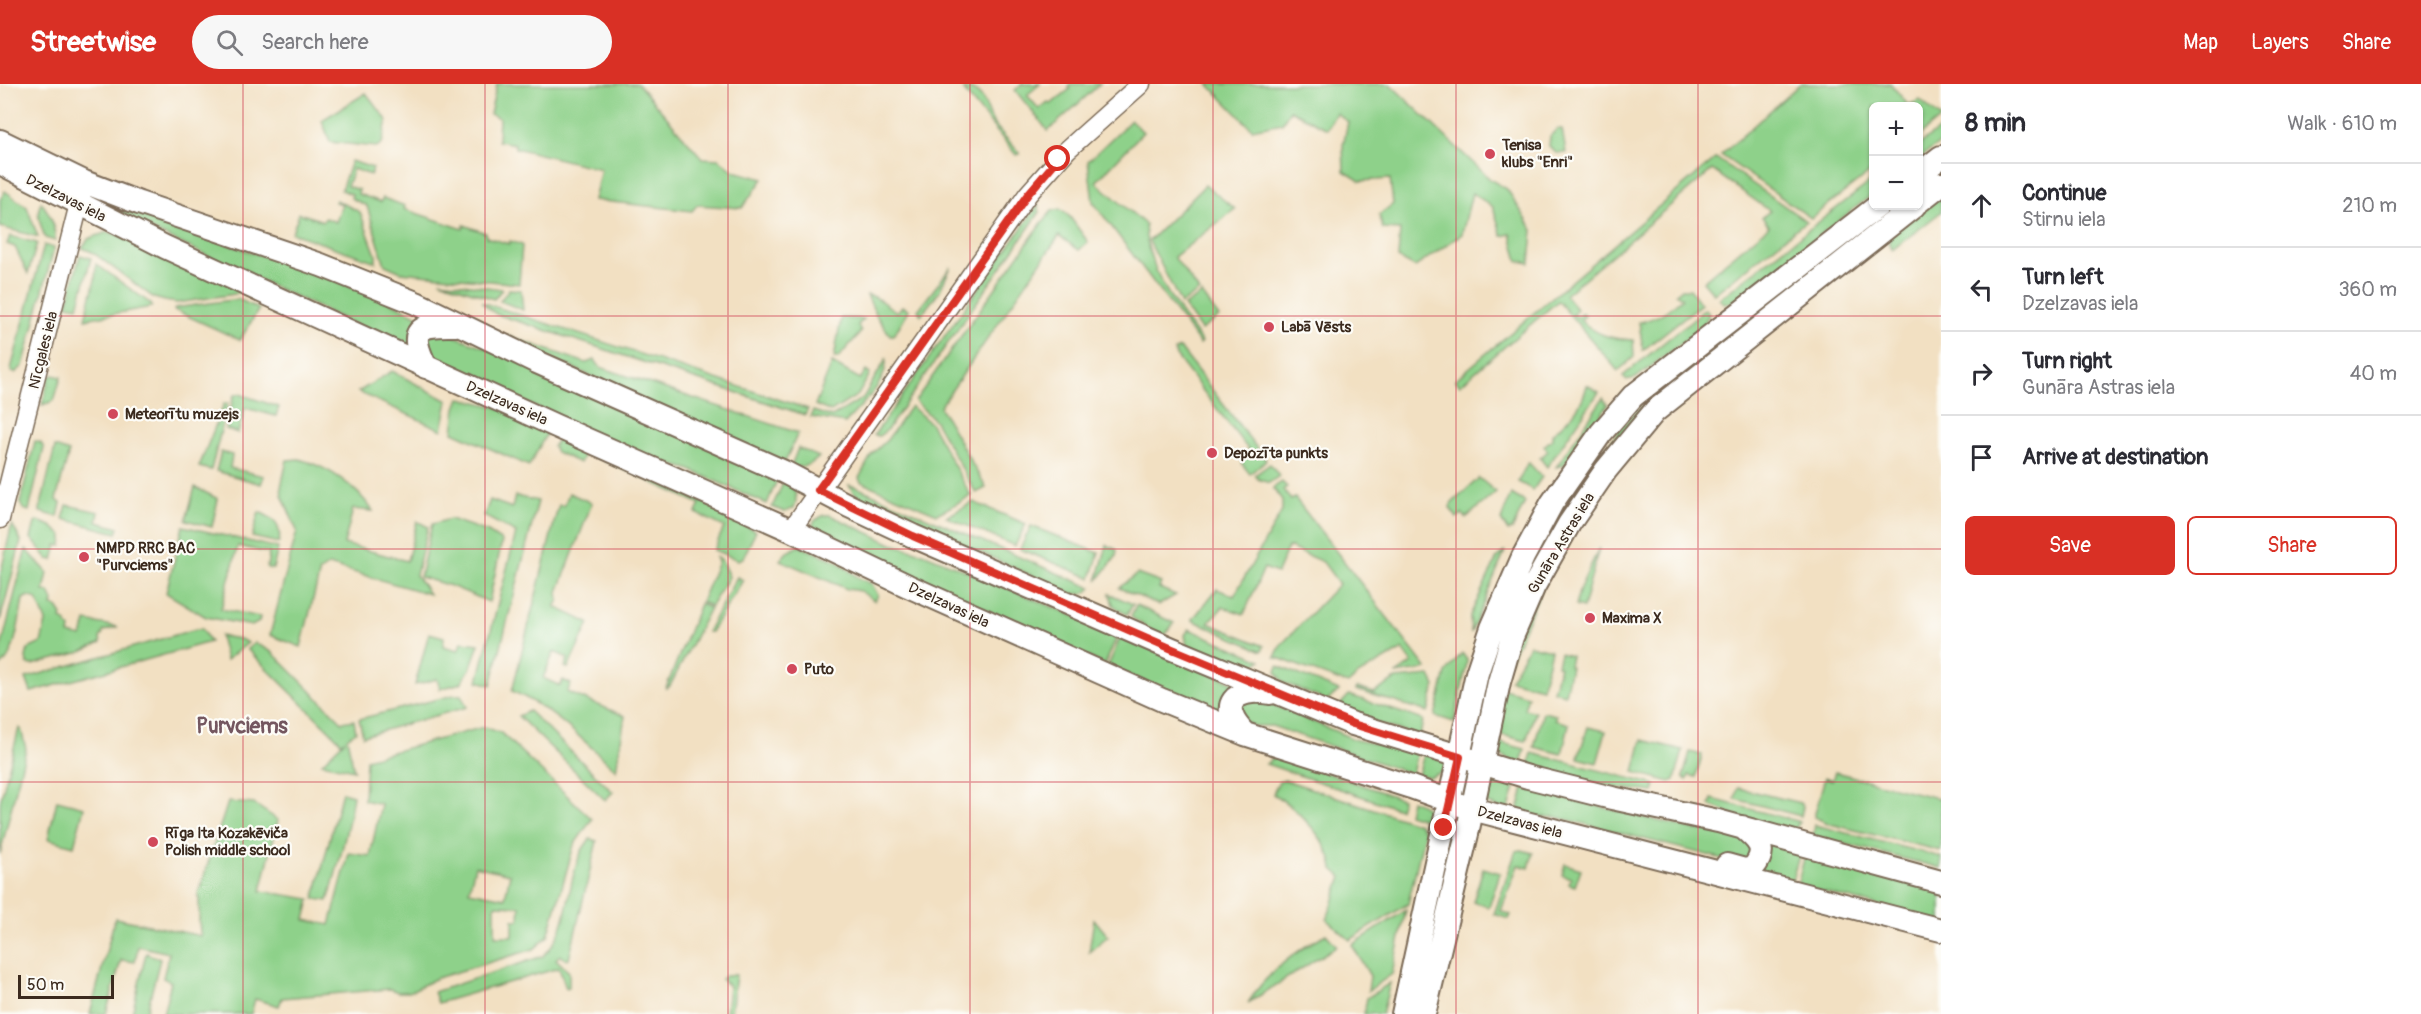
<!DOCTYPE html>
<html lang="en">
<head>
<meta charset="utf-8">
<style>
	body { margin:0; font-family:Pangolin,sans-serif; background:#f7f7f7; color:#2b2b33 }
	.controls { position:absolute; right:18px; top:18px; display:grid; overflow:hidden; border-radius:9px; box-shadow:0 2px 4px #0004 }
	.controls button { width:54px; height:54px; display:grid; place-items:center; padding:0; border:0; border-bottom:2px solid #e1e1e2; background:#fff; color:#2b2b33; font:30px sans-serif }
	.scale { position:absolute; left:18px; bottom:15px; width:96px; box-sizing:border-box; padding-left:6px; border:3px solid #3b2a1e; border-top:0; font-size:16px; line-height:21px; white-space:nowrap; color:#3b2a1e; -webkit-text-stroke:4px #fdfcf7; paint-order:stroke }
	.stop { position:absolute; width:18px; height:18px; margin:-14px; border:4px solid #d93025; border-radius:50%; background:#fff }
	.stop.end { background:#d93025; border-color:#fff; box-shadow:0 2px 6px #0008 }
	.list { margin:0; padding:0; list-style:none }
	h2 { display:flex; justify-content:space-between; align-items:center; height:78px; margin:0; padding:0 24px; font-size:26px }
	h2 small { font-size:20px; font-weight:400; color:#7c7c81 }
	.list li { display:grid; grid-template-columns:39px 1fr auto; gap:18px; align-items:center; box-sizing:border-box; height:84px; padding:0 24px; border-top:2px solid #e1e1e2 }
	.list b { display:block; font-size:22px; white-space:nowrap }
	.list p { margin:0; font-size:20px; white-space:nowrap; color:#7c7c81 }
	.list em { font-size:20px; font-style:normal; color:#7c7c81 }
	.actions { display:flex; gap:12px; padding:18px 24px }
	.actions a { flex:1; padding:14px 0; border:2px solid #d93025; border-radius:9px; text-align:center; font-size:21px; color:#d93025 }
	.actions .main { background:#d93025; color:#fff }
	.icon { flex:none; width:33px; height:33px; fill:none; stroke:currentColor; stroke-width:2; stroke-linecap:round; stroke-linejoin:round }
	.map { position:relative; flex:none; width:1941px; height:930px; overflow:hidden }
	header { display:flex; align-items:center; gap:36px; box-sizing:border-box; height:84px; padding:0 30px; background:#d93025; color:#fff }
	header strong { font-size:28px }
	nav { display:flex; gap:33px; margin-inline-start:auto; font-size:21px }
	.search { width:420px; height:54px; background:#f7f7f7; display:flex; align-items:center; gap:15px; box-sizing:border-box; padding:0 21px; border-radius:33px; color:#7c7c81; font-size:22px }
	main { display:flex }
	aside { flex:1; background:#fff }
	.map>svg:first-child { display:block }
	.green { fill:#8ed18a; stroke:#647e54; stroke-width:1.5; fill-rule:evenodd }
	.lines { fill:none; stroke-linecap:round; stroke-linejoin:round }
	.minor-casing { stroke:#7b6a57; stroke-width:21 }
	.major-casing { stroke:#7b6a57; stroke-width:26 }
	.minor { stroke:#fff; stroke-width:18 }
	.major { stroke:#fff; stroke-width:22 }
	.route { stroke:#d93025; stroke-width:8 }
	.grid { fill:none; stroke:#d1495b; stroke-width:1.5; stroke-opacity:0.55 }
	.poi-dot { fill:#d1495b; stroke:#fdfcf7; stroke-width:2 }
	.labels { text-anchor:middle; stroke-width:4.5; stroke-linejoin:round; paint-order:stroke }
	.poi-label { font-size:15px; font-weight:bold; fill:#3b2a1e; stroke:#fdfcf7; text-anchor:start }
	.street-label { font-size:15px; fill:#3b2a1e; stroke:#fdfcf7 }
	.district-label { font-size:21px; font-weight:bold; fill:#745760; stroke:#fdfcf7 }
</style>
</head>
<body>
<header>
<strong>Streetwise</strong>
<div class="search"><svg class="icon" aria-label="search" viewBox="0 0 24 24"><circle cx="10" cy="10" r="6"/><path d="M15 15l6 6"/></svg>Search here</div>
<nav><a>Map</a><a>Layers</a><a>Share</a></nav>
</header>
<main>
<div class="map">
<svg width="1941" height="930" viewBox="0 0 1941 930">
	<rect width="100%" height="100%" fill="#fdfcf7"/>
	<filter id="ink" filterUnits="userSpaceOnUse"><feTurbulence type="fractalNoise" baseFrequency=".0167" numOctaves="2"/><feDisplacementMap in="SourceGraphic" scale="12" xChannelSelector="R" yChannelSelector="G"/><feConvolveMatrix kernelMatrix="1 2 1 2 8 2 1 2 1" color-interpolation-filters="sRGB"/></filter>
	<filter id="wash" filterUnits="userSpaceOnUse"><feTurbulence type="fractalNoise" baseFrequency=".008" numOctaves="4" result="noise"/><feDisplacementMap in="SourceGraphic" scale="24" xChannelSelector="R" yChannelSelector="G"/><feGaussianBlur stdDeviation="1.35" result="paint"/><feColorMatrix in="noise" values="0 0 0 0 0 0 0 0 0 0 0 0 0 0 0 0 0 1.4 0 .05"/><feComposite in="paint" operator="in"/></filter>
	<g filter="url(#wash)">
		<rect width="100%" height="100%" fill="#f2e0c2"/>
		<path class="green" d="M 497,0 L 638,0 L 702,74 L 719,75 L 734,87 L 763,95 L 742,124 L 697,121 L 692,127 L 594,116 L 601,85 L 515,64 L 515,60 L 498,57 L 499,34 L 490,30 Z
			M 1022,0 L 1040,0 L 1027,11 L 1039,25 L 1048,18 L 1051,20 L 1070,5 L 1068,2 L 1070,0 L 1100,0 L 1048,47 L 1015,6 Z
			M 1208,0 L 1390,0 L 1491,96 L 1507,105 L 1533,146 L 1530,179 L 1518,177 L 1511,150 L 1502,152 L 1493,123 L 1472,109 L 1462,150 L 1415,183 L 1398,174 L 1400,146 L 1383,145 L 1379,131 L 1393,120 L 1390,95 L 1360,97 L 1344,87 L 1343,61 L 1348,38 L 1336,29 L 1327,45 L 1290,26 L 1282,39 L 1252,45 Z
			M 1800,0 L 1891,0 L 1908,21 L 1920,16 L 1941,34 L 1919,52 L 1918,22 L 1874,22 L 1873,86 L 1811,134 L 1721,71 Z
			M 970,5 C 986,10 986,27 994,40 C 1002,50 1012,60 1020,70 L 1016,71 L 963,6 Z
			M 366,9 L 387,36 L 382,60 L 376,63 L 330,58 L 322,36 Z
			M 1131,36 L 1143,48 L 1096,98 L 1145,140 C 1146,185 1177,224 1202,258 L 1200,260 L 1093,118 L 1088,77 Z
			M 1941,44 L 1941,58 L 1919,75 L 1919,61 Z
			M 1557,45 L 1562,45 L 1566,69 L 1556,69 L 1549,62 L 1550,52 Z
			M 1716,74 L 1806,137 L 1714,210 L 1703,197 L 1769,142 L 1762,133 L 1770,127 L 1712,86 L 1565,211 L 1577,225 L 1573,230 L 1577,233 L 1582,229 L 1585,232 L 1580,236 C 1597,251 1610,255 1633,256 L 1634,273 L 1618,287 L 1558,217 L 1460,301 L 1455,296 Z
			M 351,77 L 373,84 L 371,91 L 353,85 L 347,102 L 359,106 L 358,110 L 381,118 L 383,114 L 405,122 L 404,125 L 463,145 L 464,141 L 486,149 L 486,153 L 509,160 L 510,157 L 522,161 L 519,200 L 401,188 L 385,181 L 367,122 L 351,114 L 352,110 L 341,106 Z
			M 1873,96 L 1873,110 L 1733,219 L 1724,219 L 1719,215 Z
			M 1205,101 L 1235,125 L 1174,173 L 1199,207 L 1181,220 L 1149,157 Z
			M 5,107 L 27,123 L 38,153 L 0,143 L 0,116 Z
			M 1941,113 L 1941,128 L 1892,166 L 1889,160 L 1890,152 Z
			M 336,116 L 360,128 L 376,171 L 376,178 L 292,149 L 299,129 L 323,137 L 325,134 L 336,138 L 342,120 L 335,118 Z
			M 41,118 C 51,131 55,141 55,157 L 45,154 C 41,141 35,130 41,118 Z
			M 1038,121 L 1040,128 L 887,346 L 879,352 L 874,351 Z
			M 123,125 L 329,194 L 386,216 L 424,235 L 410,266 L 118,130 Z
			M 1060,125 L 1070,133 L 1088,158 L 1079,166 L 1059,152 L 940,323 L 986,404 L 976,409 L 935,337 L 915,317 L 1041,140 L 1052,127 Z
			M 107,148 L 116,150 L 241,206 L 235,210 L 177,219 L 165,217 L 154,214 L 92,168 L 82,164 L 88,155 Z
			M 10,152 L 37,159 L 28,190 L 15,163 L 7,160 Z
			M 1848,156 L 1852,160 L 1591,392 L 1481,643 L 1477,642 L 1489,585 L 1530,479 L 1562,425 L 1592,382 L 1624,340 L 1660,303 Z
			M 44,161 L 54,164 L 23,282 L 15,289 L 11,288 L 11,285 Z
			M 80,171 L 91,174 L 78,223 L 67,221 Z
			M 96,180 L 151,220 L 152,223 L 85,235 L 95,196 Z
			M 951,183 L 939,208 L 921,231 L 918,226 Z
			M 440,197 L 502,205 L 494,215 Z
			M 509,205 L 521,206 L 523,226 L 500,217 Z
			M 1681,205 L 1690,205 L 1701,220 L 1643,266 L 1639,238 C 1657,235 1669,226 1682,214 L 1676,209 Z
			M 1202,210 L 1219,233 L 1201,246 L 1184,222 Z
			M 867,211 L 875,213 L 897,228 L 902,222 L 909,226 L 894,251 L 890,251 L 877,233 Z
			M 238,215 L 259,225 L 240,256 L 174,226 L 175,224 Z
			M 481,218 L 808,325 L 805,331 L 496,230 Z
			M 1705,225 L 1709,230 L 1703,242 L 1636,294 L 1626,296 L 1623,292 Z
			M 841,234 L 864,235 L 858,241 L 861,248 L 838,274 L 834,274 Z
			M 438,246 L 500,269 L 778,394 L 767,420 L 688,385 L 653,376 L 531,321 L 429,271 L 426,250 Z
			M 508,252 L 586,279 L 595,276 L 600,283 L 798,349 L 784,380 L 507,254 Z
			M 1180,264 L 1266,376 L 1250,390 L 1242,380 L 1242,376 L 1251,369 L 1176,272 L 1175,266 Z
			M 886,275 C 888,299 860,322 845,339 L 810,333 L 813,327 L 832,333 L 863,314 Z
			M 832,279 L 860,295 L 866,287 L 870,290 L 858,311 L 831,328 L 815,321 Z
			M 392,287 L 448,317 L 442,346 L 358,308 Z
			M 53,291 L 61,293 L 54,317 L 42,321 L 49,293 Z
			M 1587,301 L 1599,308 L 1547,383 L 1540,374 L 1548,367 L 1544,362 L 1552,355 L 1552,350 C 1569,335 1582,324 1587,301 Z
			M 239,310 L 279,323 L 276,332 L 245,324 L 238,349 L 226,345 L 234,311 Z
			M 460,314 L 497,323 L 549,345 L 529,382 L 453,348 L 456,324 Z
			M 1603,314 L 1608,321 L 1564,381 L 1556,383 Z
			M 228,319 L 211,386 L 199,383 L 224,320 Z
			M 911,322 L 931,340 L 971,412 L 937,430 L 861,398 L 859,394 L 872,370 L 887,356 Z
			M 559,354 L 676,404 L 756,447 L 743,474 L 738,476 L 714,466 L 724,443 L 696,429 L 700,420 L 585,368 L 580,379 L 556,368 L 553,362 Z
			M 35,357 L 41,359 L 44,364 L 29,427 L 23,425 L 20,419 Z
			M 55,363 L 69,368 L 56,416 L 61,419 L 58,433 L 40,428 L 40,425 Z
			M 798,364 L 819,373 C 812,381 801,385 791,382 Z
			M 221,368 L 232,371 L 230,384 L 264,392 L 261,400 L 216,387 Z
			M 299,375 C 329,383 356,402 373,427 L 353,425 L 344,460 L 407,477 L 417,437 L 428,443 L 416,491 L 429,510 L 329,481 L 320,487 L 301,563 L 270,551 L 297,447 L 282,411 L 281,403 L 287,376 Z
			M 1528,378 L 1542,393 L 1533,406 L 1518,398 Z
			M 1270,380 L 1279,392 L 1269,399 L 1258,395 L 1255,391 Z
			M 1479,394 L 1496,408 L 1466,434 L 1462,430 L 1457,434 L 1450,424 L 1451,420 Z
			M 784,397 C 795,404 799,411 794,424 L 785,428 L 772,423 Z
			M 1282,398 L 1287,403 L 1283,406 L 1291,416 L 1295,414 L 1427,585 L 1396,590 L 1412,579 L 1403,565 L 1358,591 L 1348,600 L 1275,573 L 1281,561 L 1339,500 L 1323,478 L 1288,463 L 1277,489 L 1264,484 L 1244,530 L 1223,523 L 1208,539 L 1264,562 L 1262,567 L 1192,536 L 1217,505 L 1234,512 L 1282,427 L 1282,416 L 1273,404 Z
			M 849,401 L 856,403 L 1092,504 L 1083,510 L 1072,510 L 865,416 L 853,408 Z
			M 195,403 L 218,415 L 212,443 L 186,436 Z
			M 569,409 L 592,419 L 558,508 L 559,516 L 555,523 L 589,539 L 568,584 L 565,583 L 568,574 L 554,568 L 543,594 L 560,602 L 563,596 L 571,600 L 567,608 L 625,632 L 616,686 C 583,656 553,625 512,607 L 557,427 L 559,421 L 564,422 Z
			M 1511,410 L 1525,418 L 1512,446 L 1508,447 L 1501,436 Z
			M 515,412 L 538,417 L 491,601 L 478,597 L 516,449 L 484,432 L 490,416 L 512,424 Z
			M 973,418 L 1026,440 L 1015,462 L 946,433 Z
			M 67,421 L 99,428 L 97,438 L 119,444 L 117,449 L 63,435 Z
			M 259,428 C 274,434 282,442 279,459 L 252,453 Z
			M 824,431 L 830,431 L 892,460 L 923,469 L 1118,550 L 1105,581 L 812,445 L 814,437 Z
			M 450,435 L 488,448 L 502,457 L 489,518 L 451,502 L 420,493 L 432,440 Z
			M 38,437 L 51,442 L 63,452 L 62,462 L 57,461 L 53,476 L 48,475 L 31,454 L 35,439 Z
			M 12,440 L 21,457 L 0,537 L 0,492 Z
			M 183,442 L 278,464 L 273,485 L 267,484 L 269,469 L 238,462 L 221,525 L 260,533 L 259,538 L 252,542 L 206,533 L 166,509 Z
			M 1031,442 L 1099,469 L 1091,494 L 1020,465 Z
			M 1107,461 L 1117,466 L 1116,473 L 1097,497 Z
			M 799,462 L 835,476 L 859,494 L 872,500 L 878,511 L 875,517 L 860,507 L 847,505 L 780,476 L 787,468 Z
			M 1599,464 L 1583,524 L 1575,522 L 1580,504 Z
			M 26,465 L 48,489 L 44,507 L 49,508 L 53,517 L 52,522 L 57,523 L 62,531 L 61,535 L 65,537 L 70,545 L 69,550 L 82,553 L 86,537 L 118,543 L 104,547 L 100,554 L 101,559 L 81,568 L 32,581 L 27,580 L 26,573 L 28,565 L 41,559 L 46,538 L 37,515 L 28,512 L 23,515 C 20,531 15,575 0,582 L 0,568 Z
			M 1505,467 L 1471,549 L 1470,532 L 1497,474 Z
			M 716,473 L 721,475 L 729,493 L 711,522 L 701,518 L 718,478 Z
			M 1137,490 L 1161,499 L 1159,504 L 1176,511 L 1159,521 L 1119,504 Z
			M 737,493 L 743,496 L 711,548 L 707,548 Z
			M 1110,510 L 1133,520 L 1127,531 L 1113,521 Z
			M 700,520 L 710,524 L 670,602 L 666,604 Z
			M 1136,521 L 1174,539 L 1166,550 L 1158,551 L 1131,533 Z
			M 196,545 L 202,545 L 210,558 L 31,608 L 26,594 Z
			M 1189,545 L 1261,576 L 1252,584 L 1241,586 L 1187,562 L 1185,551 Z
			M 429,549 L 444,553 L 443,562 L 458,566 L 462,558 L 479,560 L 470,585 L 461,599 L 440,605 L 437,595 L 415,601 Z
			M 220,552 L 240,555 L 248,559 L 226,576 Z
			M 1121,552 L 1242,602 L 1225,633 L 1108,582 Z
			M 255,559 L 272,568 L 342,638 L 354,636 L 356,648 L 347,654 L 354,686 L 322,679 L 345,656 L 341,658 L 247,565 Z
			M 1529,561 L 1551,566 L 1542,604 L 1510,596 Z
			M 1462,569 L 1467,576 L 1466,584 L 1454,638 L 1435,632 L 1446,589 Z
			M 1560,569 L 1571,572 L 1569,582 L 1571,583 L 1565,610 L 1553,607 L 1560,582 L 1557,581 Z
			M 1278,582 L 1339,607 L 1327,617 L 1284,599 L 1276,588 Z
			M 1430,592 L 1435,602 L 1428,628 L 1356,606 L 1357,604 L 1374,609 L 1396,595 Z
			M 1504,605 L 1528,612 L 1524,625 L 1535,628 L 1526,657 L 1494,649 Z
			M 454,611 L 461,611 L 467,623 L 363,652 L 359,635 Z
			M 1349,611 L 1423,636 L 1420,652 L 1357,634 L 1340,621 Z
			M 1255,613 L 1356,656 L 1417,668 L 1412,690 L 1272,642 L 1252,642 L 1244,637 L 1240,623 Z
			M 529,627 L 613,708 L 605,716 L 518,632 Z
			M 1543,628 L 1556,631 L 1555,636 L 1569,640 L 1562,670 L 1534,663 Z
			M 484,643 L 501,649 L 592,735 L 574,761 L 548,852 L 534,865 L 437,894 L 409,908 L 398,908 L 390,905 L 282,914 L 279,922 L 255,915 L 251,930 L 163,930 L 171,898 L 163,894 L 169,869 L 138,862 L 135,878 L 121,876 L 106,930 L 90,930 L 115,834 L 201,852 C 197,838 201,824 198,810 L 228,718 L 254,720 L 278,736 L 261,807 L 310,815 L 305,836 L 330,841 L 349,769 L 370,772 L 381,720 L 364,716 L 366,675 ZM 475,782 L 510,790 L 505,814 L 469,807 ZM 495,821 L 520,822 L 519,836 L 513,836 L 513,852 L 495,852 Z
			M 1588,643 L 1606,647 L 1597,679 L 1578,674 Z
			M 19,644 L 21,645 L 26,665 L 0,770 L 0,718 Z
			M 1642,656 L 1683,666 L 1675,696 L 1670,698 L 1634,688 Z
			M 1494,657 L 1525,665 L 1521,679 C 1508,676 1495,672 1494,657 Z
			M 1690,668 L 1702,671 L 1696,693 L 1689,691 L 1687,696 L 1683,693 Z
			M 1532,669 L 1656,701 L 1654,708 L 1618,704 L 1529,681 Z
			M 1424,670 L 1442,676 L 1447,681 L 1445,687 L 1430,693 L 1418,691 Z
			M 1281,673 L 1402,715 L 1399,725 L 1266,680 L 1272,675 Z
			M 1835,688 L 1941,715 L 1941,767 L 1830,740 L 1814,733 L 1825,693 L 1832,696 Z
			M 1285,696 L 1419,740 L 1425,747 L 1408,820 L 1350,856 L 1327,835 L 1342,793 L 1333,785 C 1330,757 1297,724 1273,710 L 1279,697 Z
			M 1496,698 L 1515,703 L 1508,728 L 1486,719 L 1483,703 L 1488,699 Z
			M 1524,704 L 1695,746 C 1715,746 1738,744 1751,761 L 1748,774 L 1735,778 L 1557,733 L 1528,733 L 1517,731 Z
			M 1738,704 L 1800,719 L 1803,723 L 1801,732 L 1735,715 Z
			M 342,708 L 353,711 C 348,747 338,782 328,817 L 314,815 Z
			M 1712,715 L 1800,738 L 1795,745 C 1774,751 1731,729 1710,721 Z
			M 57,716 L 84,723 L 74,762 L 48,755 Z
			M 1411,716 C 1423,720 1433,727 1436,739 L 1408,730 Z
			M 1815,741 L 1941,773 L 1941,784 L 1813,752 Z
			M 590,755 L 597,757 L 569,875 L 567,876 L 560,871 L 556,875 L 569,888 L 569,903 L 566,904 L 559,884 L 438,919 L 434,908 L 543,872 C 572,845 565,804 580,771 C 582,765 586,760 590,755 Z
			M 1767,758 L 1800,769 L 1791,799 L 1758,787 Z
			M 1522,766 L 1533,769 L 1529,784 L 1518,781 L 1501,827 L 1511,831 L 1509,835 L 1494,830 L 1516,767 Z
			M 1805,771 L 1941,807 L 1941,838 L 1797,801 Z
			M 1565,780 L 1581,785 L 1575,802 L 1569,800 L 1571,794 L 1562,791 Z
			M 1483,784 L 1500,789 L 1489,823 L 1473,818 Z
			M 1406,826 L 1392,890 L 1368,907 L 1370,892 L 1352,861 Z
			M 1094,835 L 1108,852 L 1089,868 Z
			M 1326,850 L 1337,862 L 1248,919 C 1265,890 1297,866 1326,850 Z
			M 146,869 L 160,875 L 146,930 L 132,930 Z
			M 727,891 L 736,891 L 731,930 L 726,930 L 729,902 L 721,895 Z
			M 1390,899 L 1382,930 L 1364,930 L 1367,914 Z"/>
	</g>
	<g filter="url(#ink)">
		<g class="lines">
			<g class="minor-casing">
				<path id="minor" d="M 0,435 L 82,108
					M 791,446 L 1028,110 L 1067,66 L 1141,0"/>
			</g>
			<g class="major-casing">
				<path id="major" d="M 0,57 L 84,98 L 139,119 L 321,181 L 416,219 L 537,278 L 784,388 L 849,422 L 913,452 L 1170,564 L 1353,640 L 1528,693 L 1612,714 L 1718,737 L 1941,798
					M 0,79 L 165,163 L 556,342 L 791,446 L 908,502 L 1162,616 L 1245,650 L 1411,703 L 1472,725 L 1941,846
					M 1918,91 L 1941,73
					M 1918,118 L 1941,100
					M 426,283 C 407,245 418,240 456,241
					M 1245,650 C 1216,621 1235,603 1270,609
					M 1727,781 L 1745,786 L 1753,784 C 1769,765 1758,756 1742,743
					M 1403,930 L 1477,589 L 1492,544 L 1523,473 L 1552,419 L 1601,349 L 1633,312 L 1878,122
					M 1424,930 L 1467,750 L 1499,598 L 1512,553 L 1534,502 L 1569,440 L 1606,386 L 1655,327 L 1914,122"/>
			</g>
			<use href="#minor" class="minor"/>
			<use href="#major" class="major"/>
		</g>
	</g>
	<g class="lines" filter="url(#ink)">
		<path class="route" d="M 1058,75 L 1028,110 L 818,406 L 913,452 L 1170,564 L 1353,640 L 1460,673 L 1444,744"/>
	</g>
	<path class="grid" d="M 243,0 L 243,930M 485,0 L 485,930M 728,0 L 728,930M 970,0 L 970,930M 1213,0 L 1213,930M 1456,0 L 1456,930M 1698,0 L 1698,930M 0,232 L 1941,232M 0,465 L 1941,465M 0,698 L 1941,698"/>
	<g class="poi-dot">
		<circle cx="1490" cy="70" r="6"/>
		<circle cx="1269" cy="243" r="6"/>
		<circle cx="113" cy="330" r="6"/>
		<circle cx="1212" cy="369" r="6"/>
		<circle cx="84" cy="473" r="6"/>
		<circle cx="1590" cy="534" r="6"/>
		<circle cx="792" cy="585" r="6"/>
		<circle cx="153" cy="758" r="6"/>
	</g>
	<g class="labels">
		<g class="poi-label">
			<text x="1502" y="66">Tenisa<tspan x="1502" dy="17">klubs "Enri"</tspan></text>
			<text x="1281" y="248">Labā Vēsts</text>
			<text x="125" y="335">Meteorītu muzejs</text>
			<text x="1224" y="374">Depozīta punkts</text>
			<text x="96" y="469">NMPD RRC BAC<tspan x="96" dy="17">"Purvciems"</tspan></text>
			<text x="1602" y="539">Maxima X</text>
			<text x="804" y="590">Puto</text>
			<text x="165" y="754">Rīga Ita Kozakēviča<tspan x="165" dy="17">Polish middle school</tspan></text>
		</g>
		<g class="street-label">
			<text transform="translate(66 114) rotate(27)" y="5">Dzelzavas iela</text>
			<text transform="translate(43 266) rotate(-76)" y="5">Nīcgales iela</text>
			<text transform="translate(507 319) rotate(24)" y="5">Dzelzavas iela</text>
			<text transform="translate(1561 459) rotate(-59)" y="5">Gunāra Astras iela</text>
			<text transform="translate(949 521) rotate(25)" y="5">Dzelzavas iela</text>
			<text transform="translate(1520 738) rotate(15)" y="5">Dzelzavas iela</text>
		</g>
		<g class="district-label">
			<text x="242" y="649">Purvciems</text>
		</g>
	</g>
</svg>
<div class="controls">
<button>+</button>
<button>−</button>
</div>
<div class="scale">50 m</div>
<div class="stop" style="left:1058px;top:75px"></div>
<div class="stop end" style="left:1444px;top:744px"></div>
</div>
<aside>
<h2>8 min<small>Walk · 610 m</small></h2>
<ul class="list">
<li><svg class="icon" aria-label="ahead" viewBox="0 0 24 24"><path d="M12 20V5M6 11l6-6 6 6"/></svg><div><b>Continue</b><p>Stirnu iela</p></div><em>210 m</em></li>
<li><svg class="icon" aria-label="left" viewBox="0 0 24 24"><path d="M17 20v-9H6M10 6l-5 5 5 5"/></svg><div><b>Turn left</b><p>Dzelzavas iela</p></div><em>360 m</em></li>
<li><svg class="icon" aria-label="right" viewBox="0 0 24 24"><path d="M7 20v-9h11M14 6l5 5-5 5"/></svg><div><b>Turn right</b><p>Gunāra Astras iela</p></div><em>40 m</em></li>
<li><svg class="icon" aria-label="arrive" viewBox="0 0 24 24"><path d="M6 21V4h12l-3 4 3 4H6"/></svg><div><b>Arrive at destination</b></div></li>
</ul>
<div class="actions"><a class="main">Save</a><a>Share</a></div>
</aside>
</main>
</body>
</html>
